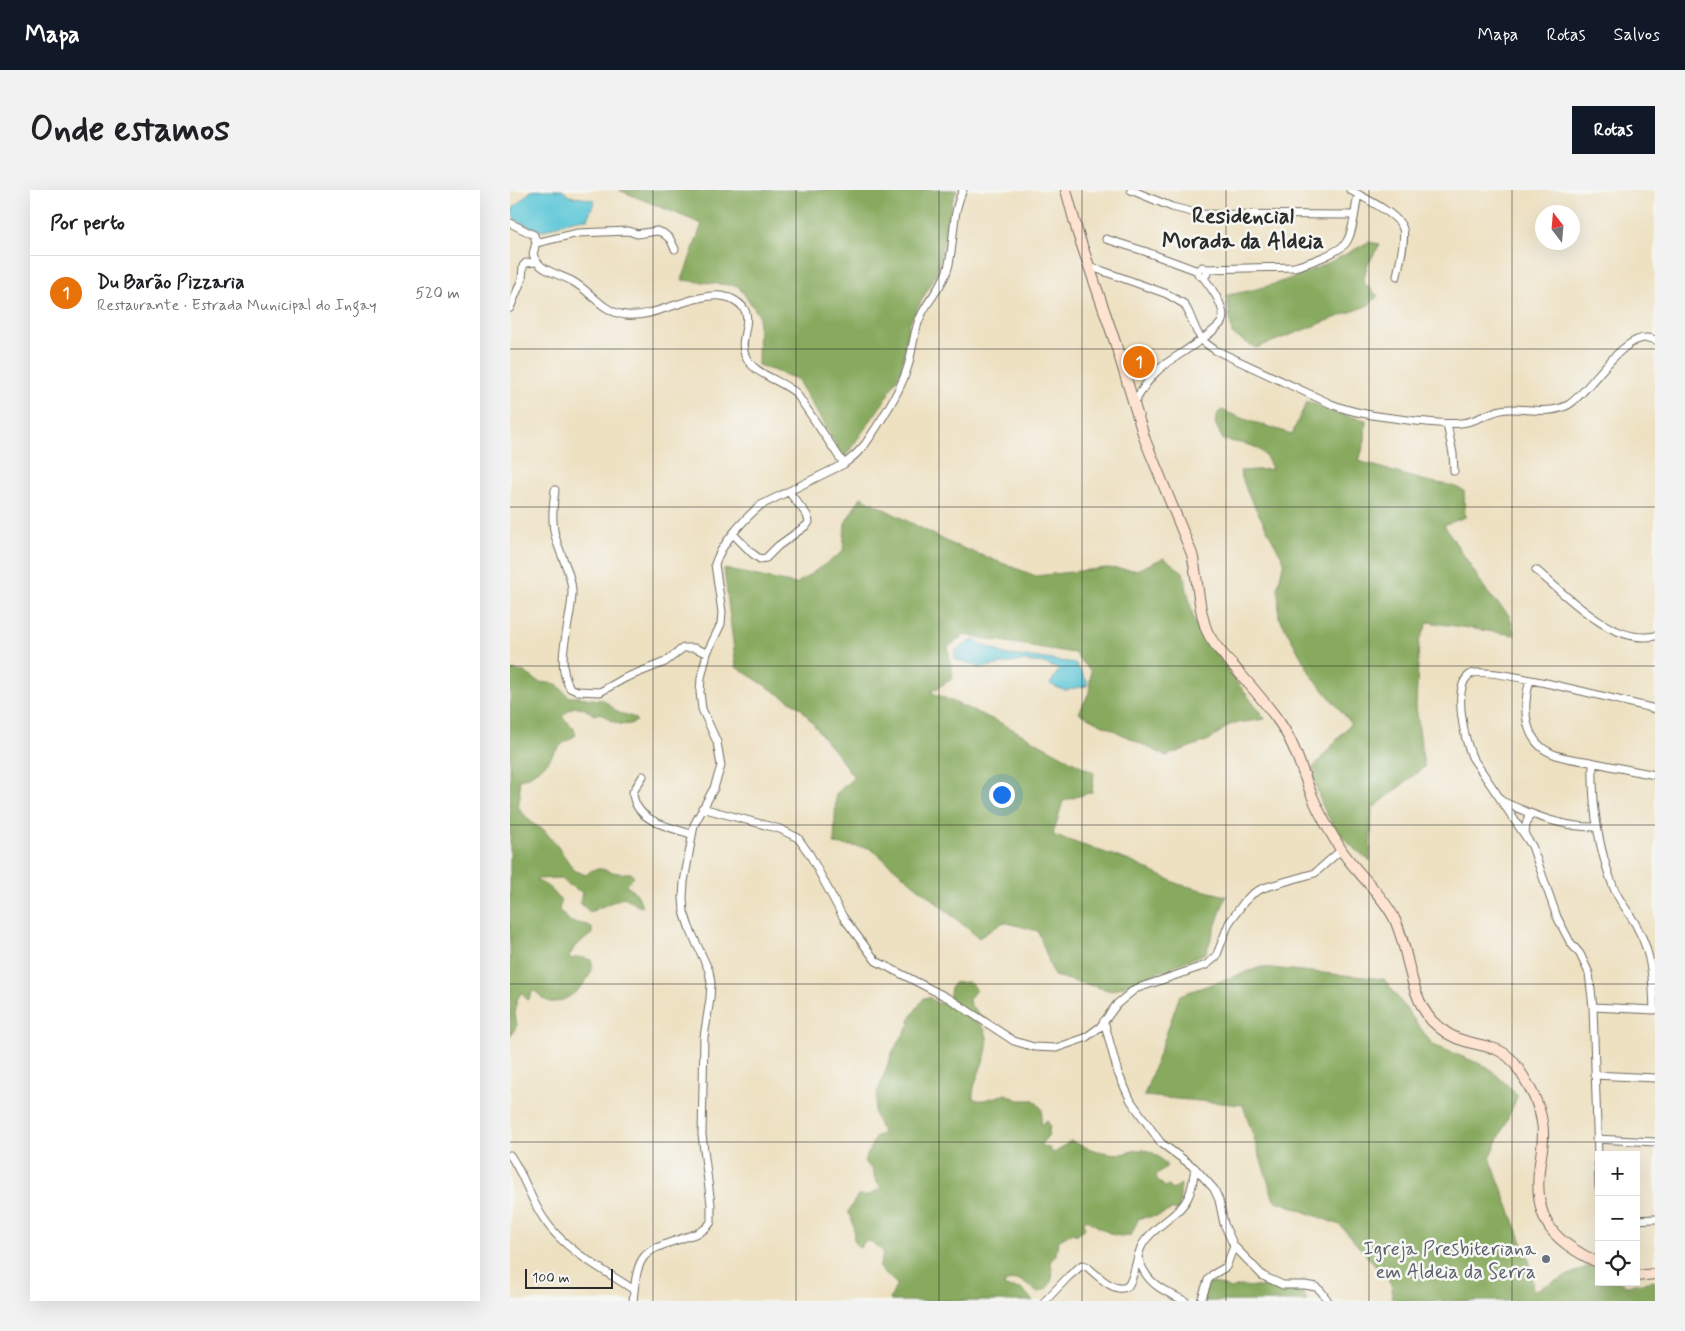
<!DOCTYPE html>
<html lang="pt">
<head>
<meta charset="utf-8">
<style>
	body { margin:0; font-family:Mynerve,sans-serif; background:#f2f2f2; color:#202124 }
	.controls { position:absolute; right:15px; bottom:15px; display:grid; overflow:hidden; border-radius:0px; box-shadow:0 5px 20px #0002 }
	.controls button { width:45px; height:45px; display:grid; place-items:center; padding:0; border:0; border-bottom:1px solid #e0e0e0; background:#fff; color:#202124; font:25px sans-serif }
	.compass { position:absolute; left:1025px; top:15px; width:45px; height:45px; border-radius:50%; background:#fff; box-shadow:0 5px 20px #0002; rotate:344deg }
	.scale { position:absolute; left:15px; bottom:12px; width:88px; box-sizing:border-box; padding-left:5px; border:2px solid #2b2b2b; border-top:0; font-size:14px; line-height:18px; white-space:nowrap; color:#2b2b2b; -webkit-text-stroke:4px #f6f6f2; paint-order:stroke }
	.you { position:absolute; left:491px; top:604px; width:18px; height:18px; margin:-12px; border:4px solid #fff; border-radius:50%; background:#1a73e8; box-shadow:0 0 0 8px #1a73e833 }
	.badge { display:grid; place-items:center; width:32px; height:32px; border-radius:50%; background:#111827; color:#fff; font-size:16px; font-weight:700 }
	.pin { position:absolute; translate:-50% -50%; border:2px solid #fff; box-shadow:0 1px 5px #0006 }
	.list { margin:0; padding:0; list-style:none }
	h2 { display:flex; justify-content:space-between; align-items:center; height:65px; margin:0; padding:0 20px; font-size:21px }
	h2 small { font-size:16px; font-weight:400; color:#757577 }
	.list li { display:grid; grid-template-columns:32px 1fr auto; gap:15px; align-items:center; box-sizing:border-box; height:75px; padding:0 20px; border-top:1px solid #e0e0e0 }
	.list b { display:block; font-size:19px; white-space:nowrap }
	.list p { margin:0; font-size:16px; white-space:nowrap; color:#757577 }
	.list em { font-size:16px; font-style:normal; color:#757577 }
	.icon { flex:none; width:28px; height:28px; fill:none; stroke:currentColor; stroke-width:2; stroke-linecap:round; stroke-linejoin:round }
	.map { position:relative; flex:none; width:1145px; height:1111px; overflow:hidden; border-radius:0px }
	header { display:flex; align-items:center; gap:30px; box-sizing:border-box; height:70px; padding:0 25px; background:#111827; color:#fff }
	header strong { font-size:24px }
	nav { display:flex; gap:28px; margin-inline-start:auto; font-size:18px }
	.intro { display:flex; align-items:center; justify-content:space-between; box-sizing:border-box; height:120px; padding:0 30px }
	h1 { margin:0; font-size:35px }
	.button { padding:12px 22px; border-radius:0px; background:#111827; color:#fff; font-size:18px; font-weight:700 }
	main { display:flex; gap:30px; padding:0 30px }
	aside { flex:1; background:#fff; border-radius:0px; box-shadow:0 5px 20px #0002 }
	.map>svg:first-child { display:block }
	.forest { fill:#88aa5e; stroke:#5a6a44 }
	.water { fill:#5dc7d8; stroke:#447982 }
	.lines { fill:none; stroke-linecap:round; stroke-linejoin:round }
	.street-casing { stroke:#6f6b60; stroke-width:9 }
	.secondary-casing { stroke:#6f6b60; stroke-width:12 }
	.street { stroke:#fff; stroke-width:7 }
	.secondary { stroke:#fee3d1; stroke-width:10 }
	.grid { fill:none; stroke:#2b2b2b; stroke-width:1; stroke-opacity:0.55 }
	.worship-dot { fill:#6b7280; stroke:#f6f6f2; stroke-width:2 }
	.labels { text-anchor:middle; stroke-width:5; stroke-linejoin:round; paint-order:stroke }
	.worship-label { font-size:20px; fill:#5b616d; stroke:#f6f6f2; text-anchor:end }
	.quarter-label { font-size:22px; font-weight:bold; fill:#2b2b2b; stroke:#f6f6f2 }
</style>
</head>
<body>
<header>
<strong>Mapa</strong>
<nav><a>Mapa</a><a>Rotas</a><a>Salvos</a></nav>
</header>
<div class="intro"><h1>Onde estamos</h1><a class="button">Rotas</a></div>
<main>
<aside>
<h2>Por perto<small></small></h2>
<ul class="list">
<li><span class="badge" style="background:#e8710a">1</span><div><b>Du Barão Pizzaria</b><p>Restaurante · Estrada Municipal do Ingay</p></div><em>520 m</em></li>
</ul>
</aside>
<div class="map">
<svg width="1145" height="1111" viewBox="0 0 1145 1111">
	<rect width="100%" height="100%" fill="#f6f6f2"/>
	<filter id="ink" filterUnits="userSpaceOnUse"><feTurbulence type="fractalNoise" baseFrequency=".02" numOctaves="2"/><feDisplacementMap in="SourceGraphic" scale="10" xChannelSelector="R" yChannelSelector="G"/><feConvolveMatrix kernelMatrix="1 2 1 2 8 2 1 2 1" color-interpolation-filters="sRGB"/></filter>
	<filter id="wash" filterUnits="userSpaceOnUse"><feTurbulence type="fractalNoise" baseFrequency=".0096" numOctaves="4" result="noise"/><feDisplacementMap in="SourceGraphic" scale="20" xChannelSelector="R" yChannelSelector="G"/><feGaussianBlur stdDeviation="1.12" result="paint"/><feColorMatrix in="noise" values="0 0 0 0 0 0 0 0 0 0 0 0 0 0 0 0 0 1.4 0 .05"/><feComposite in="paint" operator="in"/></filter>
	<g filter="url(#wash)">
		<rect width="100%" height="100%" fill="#eee1c2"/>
		<path class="forest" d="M 109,0 L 447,0 L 442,12 L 427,82 L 399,134 L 391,181 L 373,213 L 334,268 L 287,189 L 248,175 L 249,125 L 228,96 L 172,90 L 192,34 Z
			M 858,52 L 870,54 L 857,76 L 853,92 L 868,106 L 859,115 L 746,158 L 722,144 L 717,105 C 767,97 815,77 858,52 Z
			M 797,211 L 828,224 L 856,230 L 855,251 L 849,271 C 870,277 891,285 913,290 C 927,294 941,293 954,301 L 955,327 L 934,335 L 978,403 L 999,425 L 1005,445 L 918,432 L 909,452 L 906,516 L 914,577 L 862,619 L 860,671 C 826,646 808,620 803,578 L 841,533 L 801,485 L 769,427 L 768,396 L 774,371 L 737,302 L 730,281 L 762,279 C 752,252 738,255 713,250 L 705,233 L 708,223 L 712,220 L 731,228 L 782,244 Z
			M 351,307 L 442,354 L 526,386 L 596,378 L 626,380 L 654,368 L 673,382 L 684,430 L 714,475 L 755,529 L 721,534 L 699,550 L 656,566 L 569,523 L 579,503 L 581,481 L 564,463 L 454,445 L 438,457 L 443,488 L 421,502 L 493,534 L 584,583 L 582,602 L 553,611 L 543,645 L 620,671 L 668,694 L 716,706 L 696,763 L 602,801 L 544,786 L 528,741 L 494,732 L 469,748 L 360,658 L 324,654 L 326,604 L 344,587 L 291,518 L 226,477 L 214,379 L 286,394 L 333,362 L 335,333 Z
			M 0,480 L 14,482 L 29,492 L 47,494 L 59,507 C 71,506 82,510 94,510 L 109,523 L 123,527 L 127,531 C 113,539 102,532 90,523 L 84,525 C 70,515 64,513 52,527 L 63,537 L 66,545 L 52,554 L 43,564 L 37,573 L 18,587 L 9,589 L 10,606 L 8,615 L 10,620 L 23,634 L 34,640 L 48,657 L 64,680 L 76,685 C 88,673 95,682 109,683 C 114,684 117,682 121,683 L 124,687 L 116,695 L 127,704 L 133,717 L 128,716 L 114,707 L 80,722 L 70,713 L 72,702 L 57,694 L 51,688 L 27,689 L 27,691 C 38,695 45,702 51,712 L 49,720 L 61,732 L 78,735 L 82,738 L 82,744 L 65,756 L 59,767 L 60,769 L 70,767 L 81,770 C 89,787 53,819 37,811 C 33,809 28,804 25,801 L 22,802 L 19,809 L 17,810 L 12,802 C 4,812 4,822 7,835 L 0,847 Z
			M 751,777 L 874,789 L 923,855 L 978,877 L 1008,905 L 980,968 L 1020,1073 L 1023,1101 L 1079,1076 L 1089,1081 L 1089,1092 L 1110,1092 L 1116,1095 L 1145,1091 L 1145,1111 L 883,1111 L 881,1094 L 830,1035 L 764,1010 L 733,915 L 634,906 L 670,805 Z
			M 458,792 L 465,797 L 465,801 L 459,809 L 460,815 L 485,838 L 460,824 L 456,824 C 461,829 471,833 474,839 C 486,860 462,886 463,908 C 470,914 487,906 496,904 L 508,910 L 524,910 L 532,919 L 531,935 L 537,930 L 540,936 L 538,946 L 530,955 L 539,958 L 542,963 C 550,962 554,954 561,951 C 578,959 591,963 610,964 C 616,964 622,960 629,960 C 642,959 650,967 657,976 L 646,985 L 647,989 L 655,997 L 658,995 L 662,1000 L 671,994 L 669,1020 L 661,1020 L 648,1026 L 629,1028 L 621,1045 C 602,1049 593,1039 576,1029 L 574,1031 L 575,1038 L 568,1045 L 562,1043 L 548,1051 L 546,1065 L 540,1072 C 546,1083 542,1102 526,1102 C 516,1092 509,1086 495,1093 L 494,1097 L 512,1099 L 523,1111 L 381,1111 L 380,1109 L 387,1094 L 369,1078 L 373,1065 L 373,1061 L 360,1051 L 354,1052 L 350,1058 C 341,1053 345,1043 343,1034 C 342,1030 340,1026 338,1022 L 348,1005 L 358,1006 L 371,998 L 366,991 L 362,979 L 354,972 L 366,946 L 373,944 L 364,923 L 368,901 L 383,861 L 400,834 L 400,831 L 398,831 L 414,808 L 419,807 C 426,812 431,817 439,811 L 441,797 L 444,793 Z
			M 703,1093 L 709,1094 L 721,1099 L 729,1096 L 750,1097 L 764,1093 L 773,1102 L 777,1100 L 779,1096 L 790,1097 L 798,1111 L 691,1111 L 699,1094 Z"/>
		<path class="water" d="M 34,0 L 52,0 L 59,6 L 85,10 L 77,29 L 62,30 L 32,41 L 23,38 L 6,30 L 1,24 L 4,17 L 21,1 Z
			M 463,450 L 496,465 L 521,467 L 565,473 L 577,491 L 577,496 C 558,498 559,505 540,494 L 549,480 L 534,473 L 512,471 L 468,478 L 459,473 L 445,469 L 445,461 Z"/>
	</g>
	<g filter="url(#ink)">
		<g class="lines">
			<g class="street-casing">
				<path id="street" d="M 621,0 L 662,17 L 690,24 L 844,25
					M 840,0 C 853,7 890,25 893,39 C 896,50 889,74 887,86
					M 0,33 L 24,45 L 26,53 L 23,64 C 28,81 47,83 62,91 C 81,101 93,123 116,125 C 149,129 195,94 224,110 C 250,124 227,145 235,165 C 242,184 271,190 286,203 L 334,274
					M 596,49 L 634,61 L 688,81
					M 26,53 L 68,43 L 119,41 L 127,44 L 147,41 L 153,43 L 160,49 L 165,59
					M 579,76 L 657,104 L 674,114 L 678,121 L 687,142 L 694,152 L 705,160 L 821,214 C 848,225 876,227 906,231 C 921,232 936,235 951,233 C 968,232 982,219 998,219 C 1018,218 1039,225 1058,215 C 1081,202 1115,136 1145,150
					M 696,79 L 697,84 L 695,86 L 690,86 L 688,84 L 688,80 L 692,77 L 696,79 L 784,77 C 796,74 832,62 837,51 C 844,40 845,18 848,4
					M 0,118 L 12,89 L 13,76 L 16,73 L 27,72
					M 624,214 C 632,199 640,186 654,175 C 665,167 708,141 712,131 C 717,119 700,96 693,87
					M 937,234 L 943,264 L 944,281
					M 45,300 C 43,316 41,333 46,349 C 51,367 61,382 62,400 C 63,431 43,470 60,498 L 67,501 L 90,502 L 115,488 L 155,472 L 173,458 L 184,458 L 197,463
					M 223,344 L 243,364 L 250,369 L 256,368 L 268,356 L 297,335 L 299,332 L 297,325 L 279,302
					M 1026,380 C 1057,406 1102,455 1145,446
					M 1020,490 C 1012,518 1013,554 1046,565 C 1057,569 1069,570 1080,572 C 1102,576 1123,581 1145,585
					M 1083,573 C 1082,614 1088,657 1103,696 C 1109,712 1121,724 1128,739 C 1142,764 1143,792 1144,820
					M 133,586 L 123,602 C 124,631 159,637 181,644
					M 994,612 C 1022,625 1055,638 1087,637
					M 192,618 L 270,639 L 288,648 L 300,665 L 333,727 L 366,771 L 440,809 L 504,851 L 524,857 L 546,858 L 575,848 L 590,837 L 607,814 L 625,799 L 696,775 L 706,767 L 719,733 L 734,712 L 742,704 L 753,698 L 805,683 L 831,660
					M 1015,644 L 1016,635 L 1019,624
					M 1083,817 L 1145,820
					M 594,831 L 608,883 L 621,911 L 651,953 L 685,978 L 704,999 L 709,1010 L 714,1034 L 724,1056 L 753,1086 L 773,1095 L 795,1095 L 806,1097 L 811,1101 L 818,1111
					M 1084,885 L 1145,888
					M 1086,949 L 1145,952
					M 0,965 C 14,985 20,1009 34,1029 C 55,1061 93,1079 124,1100
					M 1089,997 L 1083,817 L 1079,783 L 1070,764 L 1060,752 L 1047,727 L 1022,656 L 962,567 C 955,550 941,495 961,484 C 976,475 1119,513 1145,519
					M 1126,1030 L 1145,1029
					M 628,1067 C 636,1094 652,1100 675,1111
					M 123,1111 C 128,1059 133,1062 179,1046 C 189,1043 196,1040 201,1032 L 201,1014 L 192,945 L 194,847 L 200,809 L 201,793 L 199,781 L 179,737 L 174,722 L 173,708 L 174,692 L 184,635 L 204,598 L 211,576 L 207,552 L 192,519 L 190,502 L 191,488 L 197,463 L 211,434 L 212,422 L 205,374 C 211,354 235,328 251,315 L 334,274 C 342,268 350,261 356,253 C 369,234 392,198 398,176 C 403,160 403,143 410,128 C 417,110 433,97 438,78 C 445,52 441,25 453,0
					M 535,1111 L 559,1086 L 572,1075 L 576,1076 C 586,1084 605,1105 618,1096 C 627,1083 625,1065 634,1052 C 646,1034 671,1025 679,1005 C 683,997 683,987 685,978
					M 691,1111 L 698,1090 L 702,1085 L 716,1077 L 724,1056"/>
			</g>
			<g class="secondary-casing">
				<path id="secondary" d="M 556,0 L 568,44 L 605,152 L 635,250 L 682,364 C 688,388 688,420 697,441 C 702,453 712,463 720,472 C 737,492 755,511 770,533 C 786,556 792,582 803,608 C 810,625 820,642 830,658 C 845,682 869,700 883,726 C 900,758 897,802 922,831 C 931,840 943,848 955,851 C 974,857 992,856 1005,874 C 1017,891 1029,912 1032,932 C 1035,948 1031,964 1029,980 C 1024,1032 1044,1052 1089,1073
					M 1126,1086 L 1145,1084"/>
			</g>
			<use href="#street" class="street"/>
			<use href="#secondary" class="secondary"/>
		</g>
	</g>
	<path class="grid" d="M 143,0 L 143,1111M 286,0 L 286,1111M 429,0 L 429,1111M 572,0 L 572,1111M 716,0 L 716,1111M 859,0 L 859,1111M 1002,0 L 1002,1111M 0,159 L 1145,159M 0,317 L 1145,317M 0,476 L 1145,476M 0,635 L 1145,635M 0,794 L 1145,794M 0,952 L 1145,952"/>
	<circle class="worship-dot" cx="1036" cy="1069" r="5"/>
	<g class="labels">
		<g class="worship-label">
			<text x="1026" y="1065">Igreja Presbiteriana<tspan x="1026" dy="23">em Aldeia da Serra</tspan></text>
		</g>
		<g class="quarter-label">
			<text x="733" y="33">Residencial<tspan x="733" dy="25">Morada da Aldeia</tspan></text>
		</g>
	</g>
</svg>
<div class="controls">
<button>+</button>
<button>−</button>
<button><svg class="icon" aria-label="locate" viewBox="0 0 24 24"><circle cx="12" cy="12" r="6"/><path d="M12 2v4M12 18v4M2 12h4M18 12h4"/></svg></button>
</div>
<svg class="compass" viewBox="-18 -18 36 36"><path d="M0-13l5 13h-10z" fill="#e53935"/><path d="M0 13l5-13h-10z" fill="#757577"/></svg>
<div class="scale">100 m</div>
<div class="you"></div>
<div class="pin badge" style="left:629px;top:172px;background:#e8710a">1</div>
</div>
</main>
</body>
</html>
